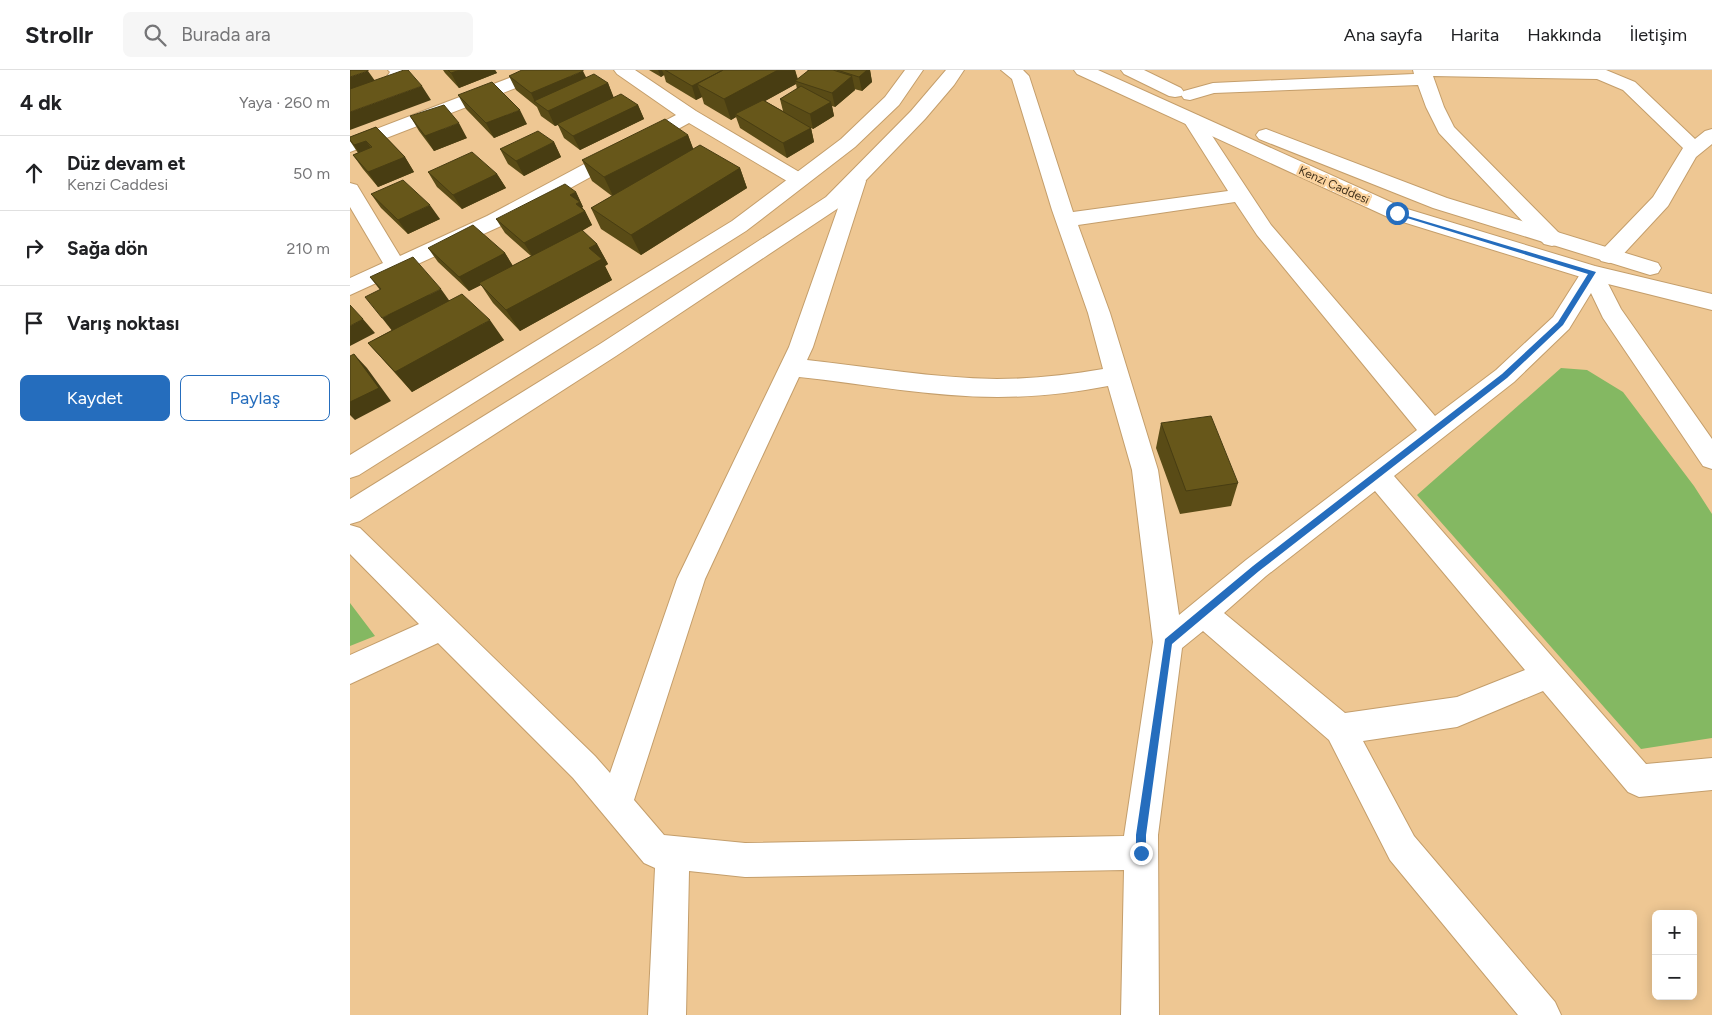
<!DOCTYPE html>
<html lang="tr">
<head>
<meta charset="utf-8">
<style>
	body { margin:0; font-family:Figtree,sans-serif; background:#f6f6f6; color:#202124 }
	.controls { position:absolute; right:15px; bottom:15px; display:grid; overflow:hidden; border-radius:8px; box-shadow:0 2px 12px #0003 }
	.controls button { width:45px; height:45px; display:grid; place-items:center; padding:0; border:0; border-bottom:1px solid #e0e0e0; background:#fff; color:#202124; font:25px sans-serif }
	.stop { position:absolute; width:15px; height:15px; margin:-11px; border:4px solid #256dbd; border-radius:50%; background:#fff }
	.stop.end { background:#256dbd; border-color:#fff; box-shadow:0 1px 5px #0008 }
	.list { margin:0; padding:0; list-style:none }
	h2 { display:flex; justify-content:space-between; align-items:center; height:65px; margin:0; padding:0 20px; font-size:21px }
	h2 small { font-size:16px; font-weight:400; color:#757577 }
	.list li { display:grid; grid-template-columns:32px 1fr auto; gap:15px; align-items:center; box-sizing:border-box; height:75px; padding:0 20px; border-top:1px solid #e0e0e0 }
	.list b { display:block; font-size:19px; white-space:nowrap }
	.list p { margin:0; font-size:16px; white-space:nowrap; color:#757577 }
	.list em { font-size:16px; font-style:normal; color:#757577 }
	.actions { display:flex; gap:10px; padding:15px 20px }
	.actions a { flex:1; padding:11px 0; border:1px solid #256dbd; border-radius:8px; text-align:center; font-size:18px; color:#256dbd }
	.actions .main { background:#256dbd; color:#fff }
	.icon { flex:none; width:28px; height:28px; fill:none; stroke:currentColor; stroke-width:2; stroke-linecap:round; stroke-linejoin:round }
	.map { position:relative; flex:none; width:1362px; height:945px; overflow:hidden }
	header { display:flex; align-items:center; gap:30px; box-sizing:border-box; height:70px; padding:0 25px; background:#fff; border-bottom:1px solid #e0e0e0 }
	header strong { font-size:24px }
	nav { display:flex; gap:28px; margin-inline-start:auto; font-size:18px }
	.search { width:350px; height:45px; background:#f6f6f6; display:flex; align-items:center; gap:12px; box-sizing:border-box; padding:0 18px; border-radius:8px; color:#757577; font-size:19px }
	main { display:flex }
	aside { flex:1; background:#fff }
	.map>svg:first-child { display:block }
	.green { fill:#84b862 }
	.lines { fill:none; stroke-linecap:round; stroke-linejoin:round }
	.minor-casing { stroke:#c49e6b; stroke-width:2 }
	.major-casing { stroke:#c49e6b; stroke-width:2 }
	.minor { fill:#fff; fill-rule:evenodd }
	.major { fill:#fff; fill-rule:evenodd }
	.wall { fill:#594b16; fill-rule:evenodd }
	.shaded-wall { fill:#483d12 }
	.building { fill:#67571a; stroke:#483d12 }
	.route { fill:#256dbd }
	.labels { text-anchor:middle; stroke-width:5; stroke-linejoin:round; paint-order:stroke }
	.far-street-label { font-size:12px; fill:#43331e; stroke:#fcd49f }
</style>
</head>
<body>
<header>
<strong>Strollr</strong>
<div class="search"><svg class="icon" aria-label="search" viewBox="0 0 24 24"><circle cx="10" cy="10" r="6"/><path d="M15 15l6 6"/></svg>Burada ara</div>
<nav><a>Ana sayfa</a><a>Harita</a><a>Hakkında</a><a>İletişim</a></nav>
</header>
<main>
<aside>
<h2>4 dk<small>Yaya · 260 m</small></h2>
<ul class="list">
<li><svg class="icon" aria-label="ahead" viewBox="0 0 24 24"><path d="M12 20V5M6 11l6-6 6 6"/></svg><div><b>Düz devam et</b><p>Kenzi Caddesi</p></div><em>50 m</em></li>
<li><svg class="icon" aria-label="right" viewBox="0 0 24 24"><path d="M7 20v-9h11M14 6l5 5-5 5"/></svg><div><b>Sağa dön</b></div><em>210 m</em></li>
<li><svg class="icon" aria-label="arrive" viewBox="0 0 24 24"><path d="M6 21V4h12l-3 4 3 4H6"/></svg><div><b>Varış noktası</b></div></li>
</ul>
<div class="actions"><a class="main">Kaydet</a><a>Paylaş</a></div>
</aside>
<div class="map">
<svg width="1362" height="945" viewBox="0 0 1362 945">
	<rect width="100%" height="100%" fill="#eec793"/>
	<path class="green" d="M 1211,298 L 1237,300 L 1273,322 L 1344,416 L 1362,444 L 1362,668 L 1291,679 L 1067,425 Z
		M 0,533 L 25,566 L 0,576 Z"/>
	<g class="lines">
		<g class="minor-casing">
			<path id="minor" d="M 38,0 L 57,0 L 58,2 C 47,24 22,30 0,36 L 0,24 C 14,20 32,16 40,2 Z
				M 180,0 L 205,0 L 202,4 L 0,82 L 0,69 Z
				M 264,0 L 285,0 L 346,41 L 456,106 L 459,110 L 456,114 L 449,116 L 442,114 L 339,53 L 151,156 L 0,225 L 0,208 L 33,193 L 0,137 L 0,113 L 7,115 L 50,186 L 137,146 L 326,45 L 267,4 Z
				M 651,0 L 673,0 L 679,6 L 723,142 L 878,121 L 833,50 L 835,46 L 842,44 L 849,46 L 921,155 L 1085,346 L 1146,300 L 1203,247 L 1234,198 L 1242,196 L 1250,198 L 1271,239 L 1362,369 L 1362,399 L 1353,396 L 1253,248 L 1241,223 L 1219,259 L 1164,312 L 1044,406 L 1296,694 L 1362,688 L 1362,720 L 1289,727 L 1278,722 L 1193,621 L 1107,657 L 1013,671 L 1064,766 L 1205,932 L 1211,945 L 1168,945 L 1040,790 L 979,670 L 853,561 L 832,578 L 808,765 L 809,945 L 771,945 L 774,800 L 395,807 L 339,801 L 336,945 L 298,945 L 305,798 L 294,793 L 223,708 L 88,573 L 0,614 L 0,585 L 69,554 L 0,484 L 0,455 L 10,458 L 245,686 L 260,703 L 327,509 L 439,277 L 499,107 L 506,105 L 513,107 L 516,111 L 463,277 L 457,290 C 520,297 583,308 647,309 C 683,309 718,305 753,299 L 738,243 L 702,140 L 662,9 ZM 885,132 L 907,165 L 1067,360 L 896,490 L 829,545 L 808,400 L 760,243 L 728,155 ZM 449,307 C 515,314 581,327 648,327 C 685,327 722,323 758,316 L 782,400 L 803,572 L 774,766 L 395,773 L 314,765 L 284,730 L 355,509 ZM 1025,421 L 1175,600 L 1107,627 L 995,643 L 874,543 L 916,506 Z
				M 1063,0 L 1256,0 L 1285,12 L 1345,69 L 1355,61 L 1362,59 L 1362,74 L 1346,87 L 1318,136 L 1267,191 L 1259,193 L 1251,191 L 1248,186 L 1251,181 L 1303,127 L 1333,78 L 1273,20 L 1247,9 L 1083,6 L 1094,37 L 1104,57 L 1210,164 L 1213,169 L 1210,174 L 1202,176 L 1194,174 L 1089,63 L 1076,37 L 1068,15 L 864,23 L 840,30 L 834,29 L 831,25 L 834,21 L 863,13 L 1064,4 Z"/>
		</g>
		<g class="major-casing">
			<path id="major" d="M 555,0 L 573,0 L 549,35 L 505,77 L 396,161 L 9,405 L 0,408 L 0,385 L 382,151 L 491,69 L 535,27 Z
				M 596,0 L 614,0 L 604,15 L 575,49 L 490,137 L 266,286 L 10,451 L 0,454 L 0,429 L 250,274 L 476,127 L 561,41 Z
				M 724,0 L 748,0 L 1054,138 L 1245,196 L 1362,224 L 1362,240 L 1234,208 L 1040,148 L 727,4 Z
				M 771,0 L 794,0 L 831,18 L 834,22 L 831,26 L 825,27 L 819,26 L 774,4 Z
				M 916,59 L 1097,128 L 1308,193 L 1311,198 L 1308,203 L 1300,205 L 1083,138 L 909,69 L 906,65 L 909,61 Z"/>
		</g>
		<use href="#minor" class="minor"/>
		<use href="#major" class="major"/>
	</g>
	<path class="wall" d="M 93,0 L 145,0 L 147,3 L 109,18 L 95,3 Z
		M 299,0 L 445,0 L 448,9 L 458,1 L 457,0 L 520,0 L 522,12 L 512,21 L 504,19 L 505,20 L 485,37 L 482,36 L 484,46 L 463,59 L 454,54 L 461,58 L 464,72 L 437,88 L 390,58 L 386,47 L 381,50 L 354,34 L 352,27 L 346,30 L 316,12 L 314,5 L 311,7 ZM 446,14 L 447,19 L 430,29 L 433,41 L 415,31 Z
		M 159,6 L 236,7 L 258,13 L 263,27 L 288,35 L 294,49 L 230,80 L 214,68 L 208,55 L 205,56 L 191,46 L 187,37 L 166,20 Z
		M 108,25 L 177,54 L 144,68 L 116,39 Z
		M 60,46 L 117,68 L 84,81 L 69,61 Z
		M 26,57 L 55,87 L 64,102 L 28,117 L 13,99 L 3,85 L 8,83 L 0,71 L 0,67 Z
		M 338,65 L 343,79 L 390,98 L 397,118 L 291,185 L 251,159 L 241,138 L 262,126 L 242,111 L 232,90 Z
		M 204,72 L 211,87 L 174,106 L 158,94 L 150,79 Z
		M 78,102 L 147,104 L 156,118 L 112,139 L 87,117 Z
		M 226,122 L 233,137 L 232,137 L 235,141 L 242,155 L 232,161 L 247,174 L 258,194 L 255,196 L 262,210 L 170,261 L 143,233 L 131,215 L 119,221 L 88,192 L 78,178 L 155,183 L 163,196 L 181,186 L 155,163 L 146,149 Z
		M 21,124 L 90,149 L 58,164 L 31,138 Z
		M 20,207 L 99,231 L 154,270 L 62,322 L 18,273 L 42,260 L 30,220 Z
		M 811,353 L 888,413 L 881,436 L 830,444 L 806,378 Z"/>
	<path class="shaded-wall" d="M 110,0 L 145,0 L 147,3 L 109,18 L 101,3 Z
		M 308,0 L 312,0 L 314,5 L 311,7 Z
		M 373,0 L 347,14 L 352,27 L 346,30 L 342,16 Z
		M 428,0 L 445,0 L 448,12 L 445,11 L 446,14 L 388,46 L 385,44 L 386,47 L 381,50 L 374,29 Z
		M 517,0 L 520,0 L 522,12 L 512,21 L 509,7 Z
		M 18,1 L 28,15 L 0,24 L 0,7 Z
		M 233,1 L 240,15 L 185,32 L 181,23 Z
		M 502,6 L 505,20 L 485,37 L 482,23 Z
		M 258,13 L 264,28 L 205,56 L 198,41 Z
		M 72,16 L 81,30 L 0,60 L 0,42 Z
		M 481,32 L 484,46 L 463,59 L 460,44 Z
		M 288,35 L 294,49 L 230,80 L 223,66 Z
		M 170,40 L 177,54 L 144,68 L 136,53 Z
		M 109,53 L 117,68 L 84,81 L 75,66 Z
		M 461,58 L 464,72 L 437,88 L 433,73 Z
		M 338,65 L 346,86 L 264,128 L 254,107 Z
		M 16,71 L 26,85 L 14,90 L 4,75 Z
		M 204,72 L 211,87 L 174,106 L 166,91 Z
		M 55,87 L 64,102 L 28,117 L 18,102 Z
		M 390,98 L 397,118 L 291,185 L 281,165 Z
		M 147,104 L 156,118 L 112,139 L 103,125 Z
		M 226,122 L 233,137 L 232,137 L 234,141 L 235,141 L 242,155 L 183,187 L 174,173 L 220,125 Z
		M 80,135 L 90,149 L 58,164 L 48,150 Z
		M 247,174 L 258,194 L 255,196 L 262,210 L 170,261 L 156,240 L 239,178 Z
		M 155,183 L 164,198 L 129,213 L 131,215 L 119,221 L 109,207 Z
		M 91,219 L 101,233 L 43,262 L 32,248 Z
		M 13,249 L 25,263 L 0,276 L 0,256 Z
		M 140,250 L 154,270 L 62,322 L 45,302 Z
		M 4,284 L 17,298 L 41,331 L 5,350 L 0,345 L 0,332 Z"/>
	<path class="building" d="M 0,0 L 18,0 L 18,1 L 0,7 Z
		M 54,0 L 58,0 L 72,16 L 0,42 L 0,19 Z
		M 98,0 L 110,0 L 101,3 Z
		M 172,0 L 233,0 L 233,1 L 181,23 L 159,6 Z
		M 315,0 L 373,0 L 342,16 Z
		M 373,0 L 428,0 L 374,29 L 347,14 Z
		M 459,0 L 483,0 L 502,6 L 482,23 L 445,11 Z
		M 487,0 L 517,0 L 509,7 Z
		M 244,4 L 258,13 L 198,41 L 184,31 Z
		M 142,12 L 170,40 L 136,53 L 108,25 Z
		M 451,16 L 481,32 L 460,44 L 430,29 Z
		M 271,24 L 288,35 L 223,66 L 207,54 Z
		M 413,30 L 461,58 L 433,73 L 385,44 Z
		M 94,35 L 109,53 L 75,66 L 60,46 Z
		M 315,49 L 338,65 L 254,107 L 232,90 Z
		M 26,57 L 55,87 L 18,102 L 3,85 L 22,77 L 16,71 L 4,75 L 0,70 L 0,67 Z
		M 188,61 L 204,72 L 166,91 L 150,79 Z
		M 350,75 L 390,98 L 281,165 L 241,138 Z
		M 122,82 L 147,104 L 103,125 L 78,102 Z
		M 53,110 L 80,135 L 48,150 L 21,124 Z
		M 215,114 L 226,122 L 220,125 L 230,132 L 226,134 L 235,141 L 174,173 L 146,149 Z
		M 123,155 L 155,183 L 109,207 L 78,178 Z
		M 232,160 L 247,174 L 239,178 L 252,189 L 156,240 L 129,213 Z
		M 63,187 L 91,219 L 32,248 L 15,227 L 31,219 L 20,207 Z
		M 112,224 L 140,250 L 45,302 L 18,273 Z
		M 0,235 L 13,249 L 0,256 Z
		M 4,284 L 29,318 L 0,332 L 0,286 Z
		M 861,346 L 888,413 L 836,421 L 811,353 Z"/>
	<path class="route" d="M 1044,142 L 1246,202 L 1213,255 L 1157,308 L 909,501 L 822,574 L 796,765 L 796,783 L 791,788 L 786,783 L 786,765 L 815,569 L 903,496 L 1152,304 L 1208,252 L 1238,204 L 1044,144 Z"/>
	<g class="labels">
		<g class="far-street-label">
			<text transform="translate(984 115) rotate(24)" y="4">Kenzi Caddesi</text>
		</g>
	</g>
</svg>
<div class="controls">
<button>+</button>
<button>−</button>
</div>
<div class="stop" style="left:1047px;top:143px"></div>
<div class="stop end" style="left:791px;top:783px"></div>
</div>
</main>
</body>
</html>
